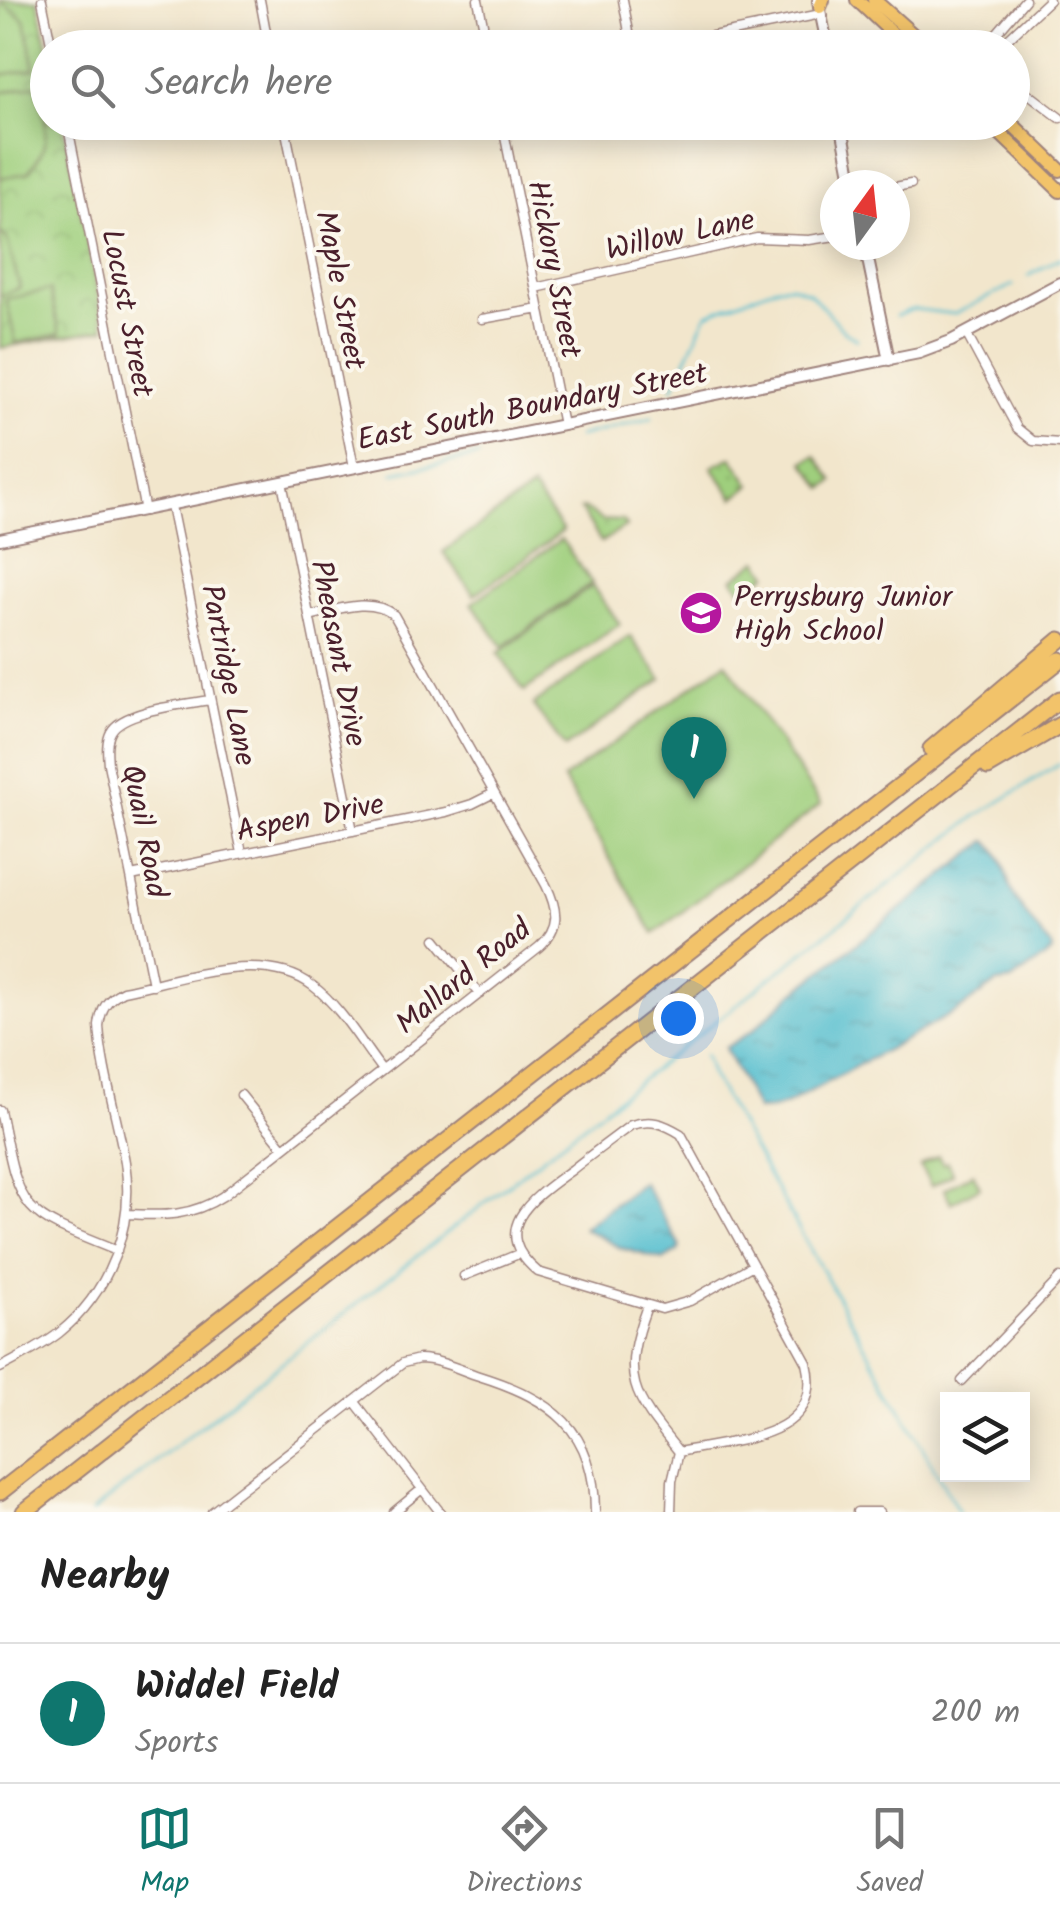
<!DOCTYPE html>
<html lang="en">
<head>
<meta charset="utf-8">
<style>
	body { margin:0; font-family:Kalam,sans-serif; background:#f6f6f6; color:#222 }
	.controls { position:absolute; right:30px; bottom:30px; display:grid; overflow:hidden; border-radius:0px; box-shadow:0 5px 25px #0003 }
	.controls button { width:90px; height:90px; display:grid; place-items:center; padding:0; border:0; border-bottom:2px solid #e0e0e0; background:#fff; color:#222; font:50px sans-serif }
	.compass { position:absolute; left:820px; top:170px; width:90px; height:90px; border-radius:50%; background:#fff; box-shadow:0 5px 25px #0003; rotate:15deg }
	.you { position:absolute; left:678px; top:1018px; width:35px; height:35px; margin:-25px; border:8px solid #fff; border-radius:50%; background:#1a73e8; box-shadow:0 0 0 15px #1a73e833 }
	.badge { display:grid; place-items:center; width:65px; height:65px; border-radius:50%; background:#0f766e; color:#fff; font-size:32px; font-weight:700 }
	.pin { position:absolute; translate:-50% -82px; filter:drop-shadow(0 2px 5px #0008) }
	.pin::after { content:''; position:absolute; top:52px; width:35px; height:30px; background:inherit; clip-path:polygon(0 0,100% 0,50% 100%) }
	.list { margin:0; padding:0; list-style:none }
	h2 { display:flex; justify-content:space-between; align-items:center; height:130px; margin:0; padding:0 40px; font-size:42px }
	h2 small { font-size:32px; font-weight:400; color:#767676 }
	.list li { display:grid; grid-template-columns:65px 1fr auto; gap:30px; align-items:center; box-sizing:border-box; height:140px; padding:0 40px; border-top:2px solid #e0e0e0 }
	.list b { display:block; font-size:38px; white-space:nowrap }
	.list p { margin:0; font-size:32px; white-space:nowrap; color:#767676 }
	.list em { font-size:32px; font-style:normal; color:#767676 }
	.icon { flex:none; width:55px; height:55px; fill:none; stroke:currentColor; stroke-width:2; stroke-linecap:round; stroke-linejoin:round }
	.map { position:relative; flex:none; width:1060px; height:1512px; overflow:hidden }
	.search { position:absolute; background:#fff; box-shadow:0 5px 25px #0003; left:30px; right:30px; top:30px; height:110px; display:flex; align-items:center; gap:25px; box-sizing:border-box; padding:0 35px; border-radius:55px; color:#767676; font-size:38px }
	.sheet { height:270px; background:#fff }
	nav { display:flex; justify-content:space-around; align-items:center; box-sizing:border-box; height:140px; border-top:2px solid #e0e0e0; background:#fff; font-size:28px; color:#767676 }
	nav a { display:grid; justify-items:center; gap:5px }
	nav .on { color:#0f766e }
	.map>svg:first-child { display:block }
	.grass { fill:url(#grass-dots); stroke:#747754; stroke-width:2.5 }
	.park { fill:url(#park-crowns); stroke:#747754; stroke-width:2.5 }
	.pitch { fill:#9fcf7d; stroke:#747754; stroke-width:2.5 }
	.water { fill:url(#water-ripples); stroke:#4e6e7d; stroke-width:2.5 }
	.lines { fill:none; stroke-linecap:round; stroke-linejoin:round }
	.stream { stroke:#53becf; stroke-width:2.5 }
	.minor-casing { stroke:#9e827c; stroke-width:11 }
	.tertiary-casing { stroke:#9e827c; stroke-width:14 }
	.primary-casing { stroke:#9e827c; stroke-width:16 }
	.motorway-casing { stroke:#9e827c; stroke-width:19 }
	.minor { stroke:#fff; stroke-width:8 }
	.tertiary { stroke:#fff; stroke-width:10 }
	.primary { stroke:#f2c36a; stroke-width:12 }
	.motorway { stroke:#f2c36a; stroke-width:15 }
	.labels { text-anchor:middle; stroke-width:8; stroke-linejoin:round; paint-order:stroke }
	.street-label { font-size:30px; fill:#4a1f2b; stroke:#fbf7ec }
	.poi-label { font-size:30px; fill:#4a1f2b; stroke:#fbf7ec; text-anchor:start }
</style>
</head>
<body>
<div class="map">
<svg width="1060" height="1512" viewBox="0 0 1060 1512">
	<defs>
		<pattern id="grass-dots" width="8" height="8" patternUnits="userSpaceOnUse" patternTransform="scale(2.5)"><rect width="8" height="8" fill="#9fcf7d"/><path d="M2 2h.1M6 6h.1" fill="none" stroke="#8ab16c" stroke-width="1.8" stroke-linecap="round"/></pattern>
		<pattern id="park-crowns" width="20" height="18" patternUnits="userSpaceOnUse" patternTransform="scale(2.5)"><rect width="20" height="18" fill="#9fcf7d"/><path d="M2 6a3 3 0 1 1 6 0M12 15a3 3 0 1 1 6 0" fill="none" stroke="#8ab16c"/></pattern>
		<pattern id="water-ripples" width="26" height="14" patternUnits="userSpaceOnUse" patternTransform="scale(2.5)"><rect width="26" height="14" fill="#53becf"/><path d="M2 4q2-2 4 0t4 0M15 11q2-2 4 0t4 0" fill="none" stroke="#479aa8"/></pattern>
	</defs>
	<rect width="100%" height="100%" fill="#fbf7ec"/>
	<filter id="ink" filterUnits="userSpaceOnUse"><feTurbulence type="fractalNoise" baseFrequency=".01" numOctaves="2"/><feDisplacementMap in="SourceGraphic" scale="20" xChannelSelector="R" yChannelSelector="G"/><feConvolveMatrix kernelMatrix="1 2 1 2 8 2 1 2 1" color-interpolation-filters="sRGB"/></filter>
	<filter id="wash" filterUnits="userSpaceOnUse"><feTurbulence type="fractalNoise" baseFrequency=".0048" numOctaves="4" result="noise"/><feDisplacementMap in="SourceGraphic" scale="40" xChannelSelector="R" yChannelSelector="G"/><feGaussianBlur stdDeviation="2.25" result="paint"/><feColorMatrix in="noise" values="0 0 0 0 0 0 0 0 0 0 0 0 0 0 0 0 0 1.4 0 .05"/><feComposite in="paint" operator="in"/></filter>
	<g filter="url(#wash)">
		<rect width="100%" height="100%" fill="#f2e6cc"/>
		<path class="grass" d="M 816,456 L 834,481 L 824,489 L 804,462 Z
			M 732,457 L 751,485 L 734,498 L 712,467 Z
			M 583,508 L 602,520 L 623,521 L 627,526 L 601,542 L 580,509 Z"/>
		<path class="park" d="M 0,0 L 38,0 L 48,47 L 48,122 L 63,123 L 105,329 L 0,348 Z
			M 938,1156 L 943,1164 L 947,1162 L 953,1174 L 931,1186 L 920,1166 Z"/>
		<path class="pitch" d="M 0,1 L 25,20 L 35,69 L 0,75 Z
			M 36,85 C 45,123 56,141 27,173 L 0,178 L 0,93 Z
			M 0,232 L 7,239 L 20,288 L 0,296 Z
			M 50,290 L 60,334 L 16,343 L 6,299 Z
			M 532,488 L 563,531 L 474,595 L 443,552 Z
			M 561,539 L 592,583 L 503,647 L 472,603 Z
			M 758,560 L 768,574 L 743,592 L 733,579 Z
			M 592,586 L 620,624 L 524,691 L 498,653 Z
			M 630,636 L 662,679 L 565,748 L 533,705 Z
			M 726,662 L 821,804 L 654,934 L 563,779 Z
			M 973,1173 L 980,1187 L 951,1203 L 944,1189 Z"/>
		<path class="water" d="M 987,841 C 1003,852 1005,876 1012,892 C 1016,902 1044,940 1051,945 L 1052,952 L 1011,981 L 997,983 L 959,1010 L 787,1104 L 772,1109 L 757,1110 L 725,1048 L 752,1031 L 791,995 Z
			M 643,1182 L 680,1246 L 678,1251 L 663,1260 L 621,1248 L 583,1228 Z"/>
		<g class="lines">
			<path class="stream" d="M 1028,276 L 1060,258
				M 896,316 L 913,309 L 954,314 L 1013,285
				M 673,388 L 707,314 L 778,286 L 790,285 L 810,293 L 844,331 L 857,339
				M 578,437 L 652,418
				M 393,473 L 479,456
				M 705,1055 L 711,1074 L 959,1512
				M 92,1512 L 975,817 L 1060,764"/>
		</g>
	</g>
	<g filter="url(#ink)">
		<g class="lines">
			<g class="minor-casing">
				<path id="minor" d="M 42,0 L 52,48
					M 260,0 L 269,48
					M 478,0 L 488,48
					M 623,0 L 632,48
					M 653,48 L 821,14
					M 984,48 L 1025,0
					M 998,48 L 1049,0
					M 1012,81 L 1060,118
					M 67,122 L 145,511
					M 284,122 L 354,467
					M 502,122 L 563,425
					M 727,122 L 727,124
					M 895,187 L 911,184
					M 536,288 L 757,238 L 809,240 L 835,236
					M 482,319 L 540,309
					M 966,333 L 1017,428 L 1033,441 L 1060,443
					M 282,482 L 353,831
					M 171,506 L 242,853
					M 131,876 L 446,812 L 472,804 L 494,793
					M 436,939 L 480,994
					M 153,985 L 108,764 C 107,753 106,741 111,732 C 122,710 187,704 210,700
					M 241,1095 L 284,1148
					M 0,1110 C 21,1214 18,1212 117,1251
					M 126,1214 C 163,1216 191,1217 223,1196 L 539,947 C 561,927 558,910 546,885 L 394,615 C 370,596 336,610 309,616
					M 464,1276 L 521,1253
					M 647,1306 C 620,1379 632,1394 679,1452
					M 0,1368 C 20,1357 41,1347 59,1333 C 110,1292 135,1226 125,1162 C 117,1116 102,1071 99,1026 C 101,1008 107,999 123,991 C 179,980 264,948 313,986 C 341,1007 361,1043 382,1070
					M 962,1381 L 1060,1278
					M 355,1402 L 440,1512
					M 679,1452 C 731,1440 826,1440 807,1363 L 681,1134 C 663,1123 651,1119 631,1125 C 611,1140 592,1154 573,1169 C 536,1196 485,1228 538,1272 L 662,1309 L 690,1301 L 753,1265
					M 212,1512 L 403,1363 L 419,1359 C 439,1359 460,1370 479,1376 C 552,1399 595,1429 595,1512
					M 394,1512 L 422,1489
					M 671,1512 L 672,1481 L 679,1452
					M 857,1512 L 879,1512"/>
			</g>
			<g class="tertiary-casing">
				<path id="tertiary" d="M 818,1 L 828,48
					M 841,122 L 853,185
					M 865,245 L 889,360
					M 0,539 L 919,353 L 951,341 L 1060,283"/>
			</g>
			<g class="primary-casing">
				<path id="primary" d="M 857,0 L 908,48
					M 874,0 L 928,48
					M 820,7 L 823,0
					M 988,122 L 1060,191
					M 1010,122 L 1060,170"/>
			</g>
			<g class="motorway-casing">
				<path id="motorway" d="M 931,749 L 1060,640
					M 988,767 L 1060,725
					M 0,1492 L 1060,660
					M 24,1512 L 1060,699"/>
			</g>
			<use href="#minor" class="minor"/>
			<use href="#tertiary" class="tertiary"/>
			<use href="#primary" class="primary"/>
			<use href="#motorway" class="motorway"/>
		</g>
	</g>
	<defs>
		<g id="school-disc" transform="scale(2.25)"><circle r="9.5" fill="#b5179e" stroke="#fbf7ec"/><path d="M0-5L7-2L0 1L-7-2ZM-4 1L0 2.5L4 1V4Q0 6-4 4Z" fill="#fff"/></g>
	</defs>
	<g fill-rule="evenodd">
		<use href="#school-disc" x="701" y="613"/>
	</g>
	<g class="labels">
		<g class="street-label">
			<text transform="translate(680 234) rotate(-12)" y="10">Willow Lane</text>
			<text transform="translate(555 269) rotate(79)" y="10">Hickory Street</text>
			<text transform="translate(341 290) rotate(79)" y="10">Maple Street</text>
			<text transform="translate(128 313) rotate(79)" y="10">Locust Street</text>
			<text transform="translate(532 406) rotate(-11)" y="10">East South Boundary Street</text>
			<text transform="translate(339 653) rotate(79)" y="10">Pheasant Drive</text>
			<text transform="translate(229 675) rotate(79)" y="10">Partridge Lane</text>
			<text transform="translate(310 817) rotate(-11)" y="10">Aspen Drive</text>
			<text transform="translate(145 831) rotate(79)" y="10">Quail Road</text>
			<text transform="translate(463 976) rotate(-39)" y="10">Mallard Road</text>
		</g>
		<g class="poi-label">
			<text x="734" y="606">Perrysburg Junior<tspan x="734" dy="34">High School</tspan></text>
		</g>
	</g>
</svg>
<div class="controls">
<button><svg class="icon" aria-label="layers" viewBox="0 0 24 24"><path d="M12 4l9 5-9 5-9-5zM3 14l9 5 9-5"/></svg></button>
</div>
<svg class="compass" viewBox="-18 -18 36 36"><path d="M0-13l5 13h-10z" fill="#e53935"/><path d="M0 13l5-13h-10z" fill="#767676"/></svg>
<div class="you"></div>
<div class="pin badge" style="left:694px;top:799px">1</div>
<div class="search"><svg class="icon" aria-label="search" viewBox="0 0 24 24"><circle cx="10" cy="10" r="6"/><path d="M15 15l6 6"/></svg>Search here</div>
</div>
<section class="sheet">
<h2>Nearby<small></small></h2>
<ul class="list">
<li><span class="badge">1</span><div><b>Widdel Field</b><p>Sports</p></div><em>200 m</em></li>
</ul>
</section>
<nav>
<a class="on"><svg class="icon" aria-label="map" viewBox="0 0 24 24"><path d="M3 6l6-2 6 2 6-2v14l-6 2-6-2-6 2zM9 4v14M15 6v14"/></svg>Map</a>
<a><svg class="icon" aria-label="directions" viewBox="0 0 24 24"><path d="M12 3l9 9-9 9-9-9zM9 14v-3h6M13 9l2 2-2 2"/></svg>Directions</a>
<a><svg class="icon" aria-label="saved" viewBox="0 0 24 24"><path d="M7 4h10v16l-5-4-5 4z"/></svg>Saved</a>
</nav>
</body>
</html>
